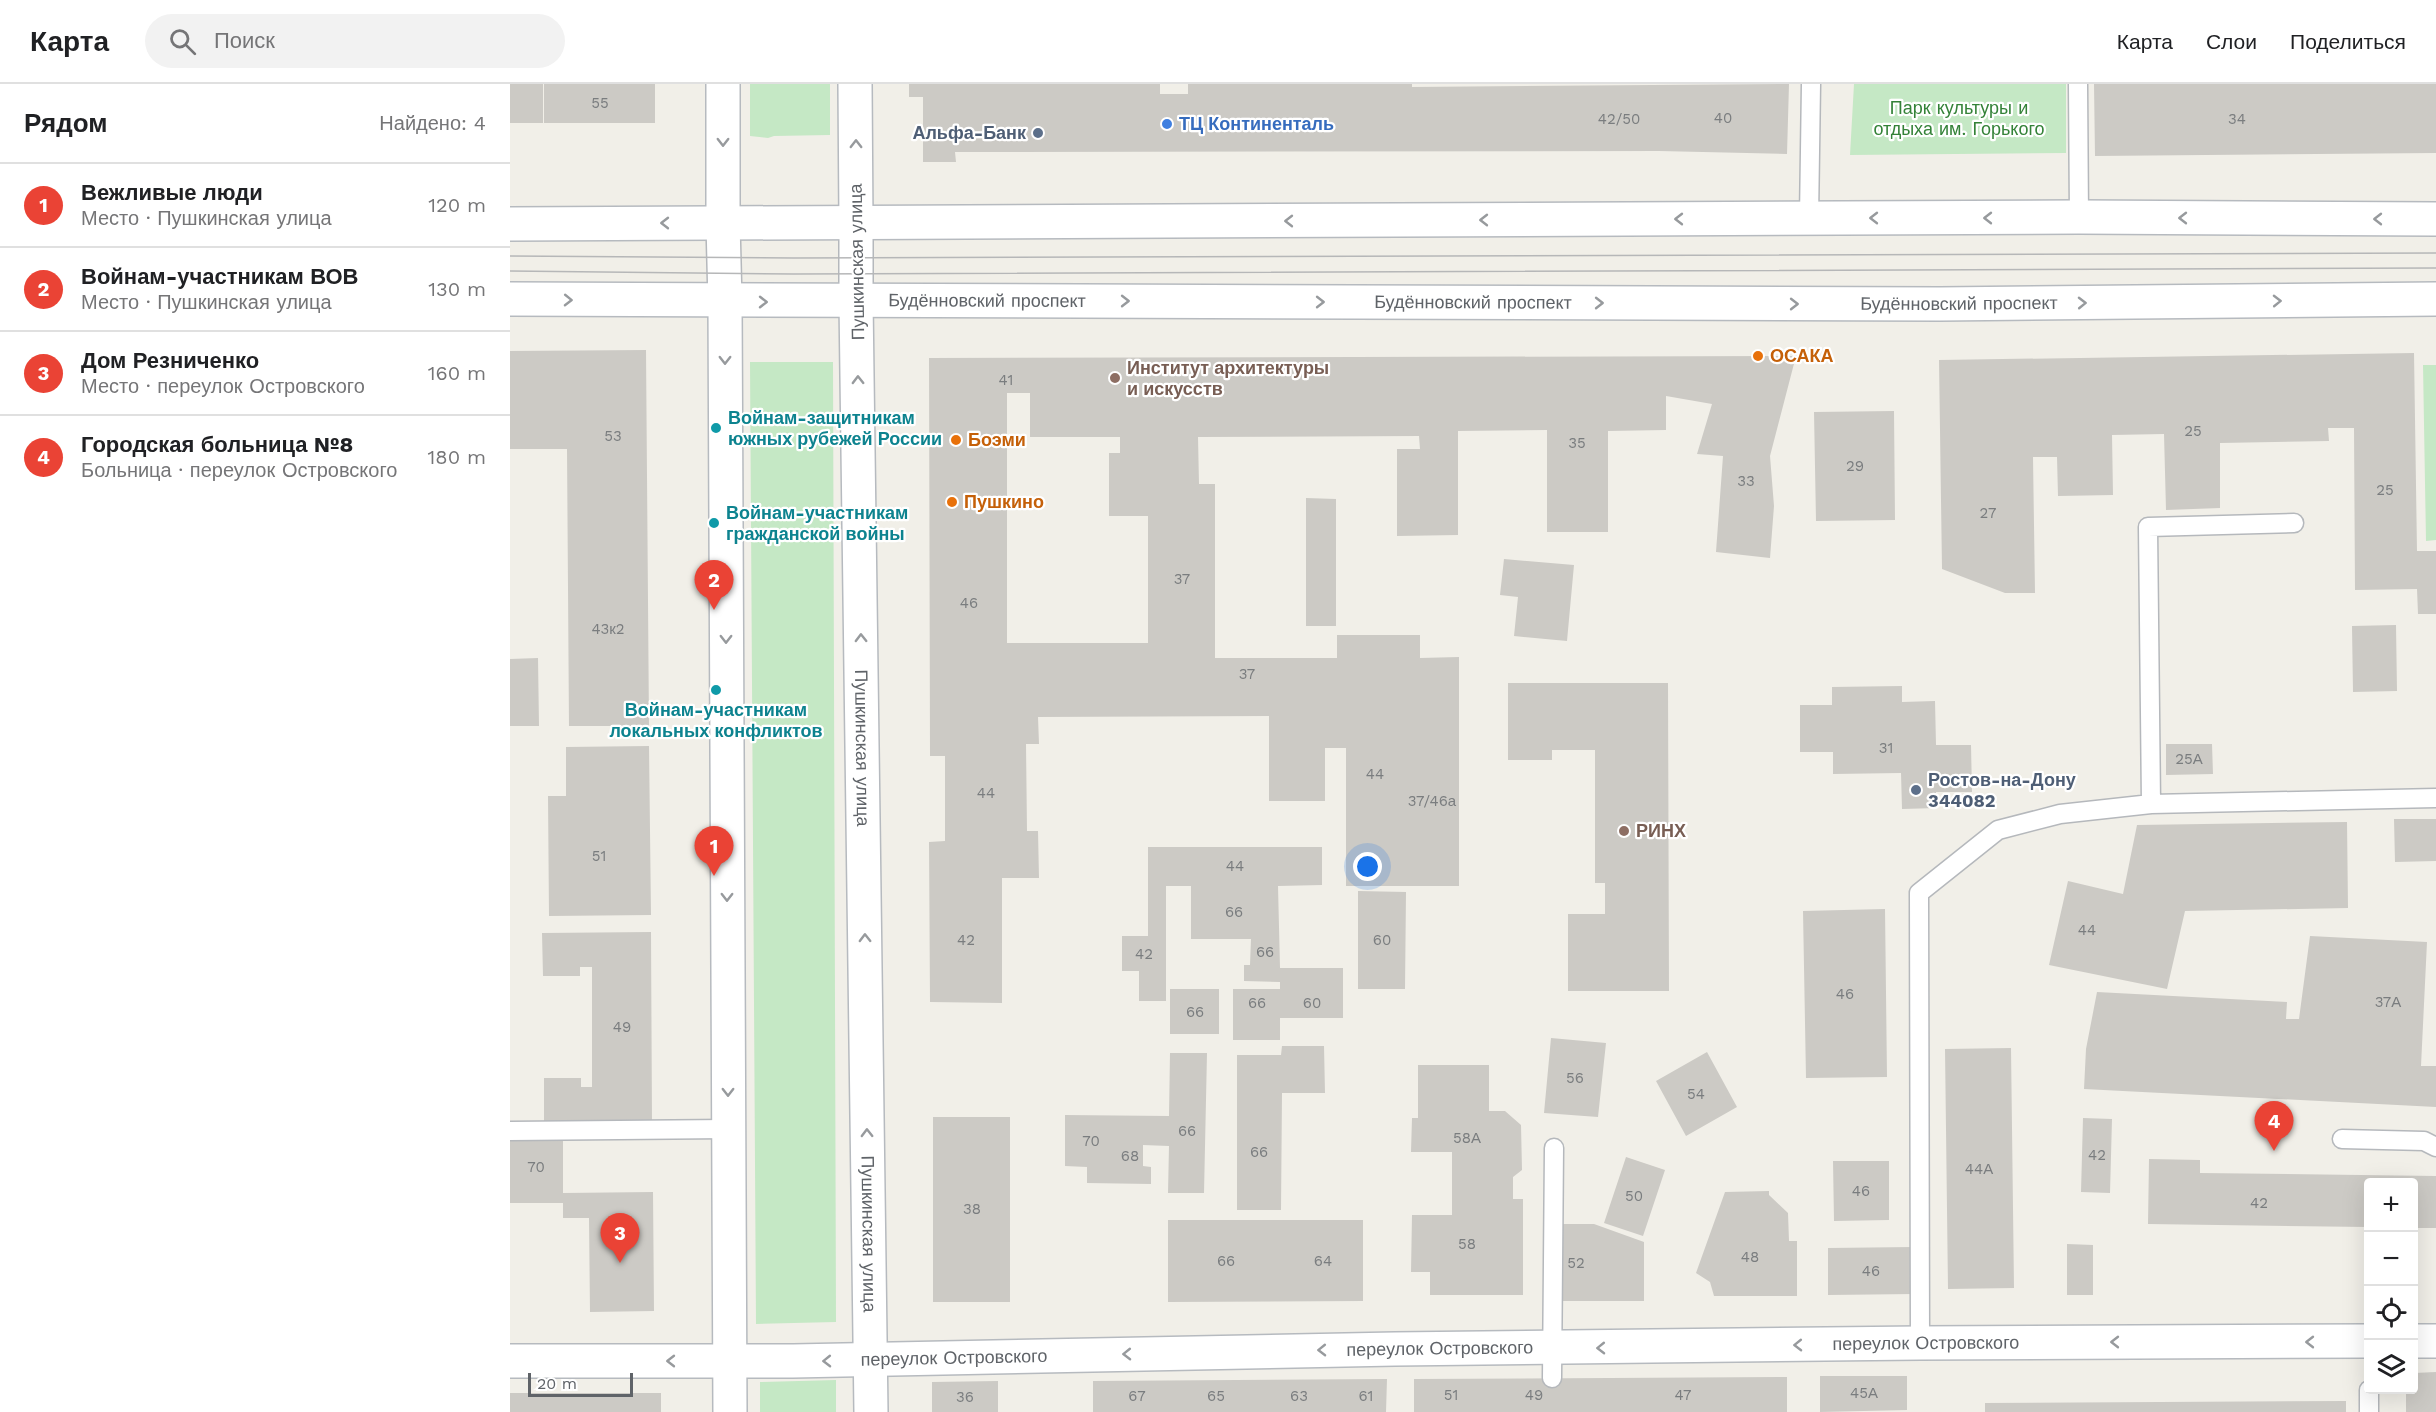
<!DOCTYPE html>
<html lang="ru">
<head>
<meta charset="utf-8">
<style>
	body { margin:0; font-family:"Work Sans",sans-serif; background:#f2f2f2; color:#202124 }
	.controls { position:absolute; right:18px; bottom:18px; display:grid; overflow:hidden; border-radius:6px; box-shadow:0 6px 24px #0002 }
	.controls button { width:54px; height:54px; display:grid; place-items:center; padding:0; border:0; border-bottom:2px solid #e0e0e0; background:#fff; color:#202124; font:30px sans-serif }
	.scale { position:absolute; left:18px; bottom:15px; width:105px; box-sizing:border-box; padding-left:6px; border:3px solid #5f6368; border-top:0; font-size:16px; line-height:21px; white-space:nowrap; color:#5f6368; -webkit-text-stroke:4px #fff; paint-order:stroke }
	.you { position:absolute; left:858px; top:783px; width:21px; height:21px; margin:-15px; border:4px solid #fff; border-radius:50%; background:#1a73e8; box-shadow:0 0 0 9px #1a73e833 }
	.badge { display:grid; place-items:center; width:39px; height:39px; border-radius:50%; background:#ea4335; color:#fff; font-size:20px; font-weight:700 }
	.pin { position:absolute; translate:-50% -50px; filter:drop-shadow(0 2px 3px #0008) }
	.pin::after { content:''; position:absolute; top:32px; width:21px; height:18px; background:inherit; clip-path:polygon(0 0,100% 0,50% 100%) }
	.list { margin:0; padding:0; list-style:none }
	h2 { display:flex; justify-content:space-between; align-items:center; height:78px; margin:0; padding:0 24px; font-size:26px }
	h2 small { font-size:20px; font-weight:400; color:#757577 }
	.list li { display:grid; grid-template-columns:39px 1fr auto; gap:18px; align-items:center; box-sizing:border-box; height:84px; padding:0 24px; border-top:2px solid #e0e0e0 }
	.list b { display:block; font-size:22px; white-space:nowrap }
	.list p { margin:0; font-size:20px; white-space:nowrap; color:#757577 }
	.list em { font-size:20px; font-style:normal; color:#757577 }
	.icon { flex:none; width:33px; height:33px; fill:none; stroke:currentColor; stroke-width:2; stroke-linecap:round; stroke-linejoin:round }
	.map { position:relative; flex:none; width:1926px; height:1328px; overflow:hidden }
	header { display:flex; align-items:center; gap:36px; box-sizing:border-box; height:84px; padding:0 30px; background:#fff; border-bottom:2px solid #e0e0e0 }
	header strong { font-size:28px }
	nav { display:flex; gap:33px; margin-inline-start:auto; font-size:21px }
	.search { width:420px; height:54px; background:#f2f2f2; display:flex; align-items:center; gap:15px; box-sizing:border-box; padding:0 21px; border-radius:33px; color:#757577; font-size:22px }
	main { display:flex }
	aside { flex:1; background:#fff }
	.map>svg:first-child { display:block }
	.green { fill:#c5e8c5 }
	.building { fill:#cccac5; fill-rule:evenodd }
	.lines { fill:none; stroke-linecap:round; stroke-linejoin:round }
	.lane-casing { stroke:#b5b8bc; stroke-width:21 }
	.street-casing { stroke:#b5b8bc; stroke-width:36 }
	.secondary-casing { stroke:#b6babf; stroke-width:36 }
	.lane { stroke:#fff; stroke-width:18 }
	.street { stroke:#fff; stroke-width:33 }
	.secondary { stroke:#fff; stroke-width:33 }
	.tram { stroke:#b6b7b8; stroke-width:1.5 }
	.oneway { stroke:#979a9d }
	.shop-dot { fill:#3f7fe0; stroke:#fff; stroke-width:2 }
	.service-dot { fill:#5c6f8a; stroke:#fff; stroke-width:2 }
	.food-dot { fill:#e8710a; stroke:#fff; stroke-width:2 }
	.education-dot { fill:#8d6e63; stroke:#fff; stroke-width:2 }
	.culture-dot { fill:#0f9aa8; stroke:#fff; stroke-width:2 }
	.labels { text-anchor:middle; stroke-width:4.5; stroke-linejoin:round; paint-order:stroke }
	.number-label { font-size:15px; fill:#7a7d7f }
	.park-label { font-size:18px; fill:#348238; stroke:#fff }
	.shop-label { font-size:18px; font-weight:bold; fill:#366cbe; stroke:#fff; text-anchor:start }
	.service-label { font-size:18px; font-weight:bold; fill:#4e5e75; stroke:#fff; text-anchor:end }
	.street-label { font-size:18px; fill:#5f6368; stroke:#fff }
	.food-label { font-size:18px; font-weight:bold; fill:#c56008; stroke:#fff; text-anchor:start }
	.education-label { font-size:18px; font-weight:bold; fill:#785e54; stroke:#fff; text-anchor:start }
	.culture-label { font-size:18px; font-weight:bold; fill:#0d838f; stroke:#fff; text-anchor:start }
</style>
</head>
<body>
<header>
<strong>Карта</strong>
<div class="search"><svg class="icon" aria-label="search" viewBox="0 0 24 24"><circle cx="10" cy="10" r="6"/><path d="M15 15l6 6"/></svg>Поиск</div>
<nav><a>Карта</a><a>Слои</a><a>Поделиться</a></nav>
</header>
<main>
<aside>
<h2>Рядом<small>Найдено: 4</small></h2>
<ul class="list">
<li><span class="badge">1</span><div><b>Вежливые люди</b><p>Место · Пушкинская улица</p></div><em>120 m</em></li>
<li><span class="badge">2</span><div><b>Войнам-участникам ВОВ</b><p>Место · Пушкинская улица</p></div><em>130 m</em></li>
<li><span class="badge">3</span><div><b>Дом Резниченко</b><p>Место · переулок Островского</p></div><em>160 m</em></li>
<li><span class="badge">4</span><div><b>Городская больница №8</b><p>Больница · переулок Островского</p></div><em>180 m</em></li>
</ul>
</aside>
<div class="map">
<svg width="1926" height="1328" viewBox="0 0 1926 1328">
	<rect width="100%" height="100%" fill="#f1efe8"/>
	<path class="green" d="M 240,0 L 320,0 L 320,51 L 264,52 L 258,54 L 240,52 Z
		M 1344,0 L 1556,0 L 1556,69 L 1340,71 Z
		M 240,278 L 323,278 L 326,1238 L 246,1240 Z
		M 1913,281 L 1926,281 L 1926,456 L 1916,457 Z
		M 326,1296 L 326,1328 L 250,1328 L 250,1298 Z"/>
	<path class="building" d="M 0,0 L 33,0 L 33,39 L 0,39 Z
		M 34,0 L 145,0 L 145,39 L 34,39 Z
		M 399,0 L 650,0 L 650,10 L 678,10 L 678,0 L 902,0 L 902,3 L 1279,0 L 1277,70 L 1149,67 L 445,68 L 446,78 L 413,78 L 413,13 L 399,13 Z
		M 1584,0 L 1926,0 L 1926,69 L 1585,72 Z
		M 136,266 L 139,642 L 59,642 L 57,365 L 0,365 L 0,267 Z
		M 1904,269 L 1907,467 L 1926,467 L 1926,530 L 1908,530 L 1907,505 L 1845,506 L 1844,344 L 1818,344 L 1819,357 L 1710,359 L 1710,424 L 1656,426 L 1654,350 L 1602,351 L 1603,411 L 1548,412 L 1547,373 L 1523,373 L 1525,509 L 1495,509 L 1432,485 L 1429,276 Z
		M 1286,272 L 1260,372 L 1264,422 L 1260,474 L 1206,468 L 1213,372 L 1187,370 L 1202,320 L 1156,312 L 1156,346 L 1098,347 L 1098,448 L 1037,448 L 1037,346 L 948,347 L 948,451 L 887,452 L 887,365 L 910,365 L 909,352 L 688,353 L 689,400 L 705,400 L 705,574 L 827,574 L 827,551 L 910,551 L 910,574 L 949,573 L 949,802 L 836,802 L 836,664 L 815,664 L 815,717 L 759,717 L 759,632 L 528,633 L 529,660 L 516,660 L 517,747 L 528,747 L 529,794 L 492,794 L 492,919 L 420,918 L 419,758 L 435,757 L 435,672 L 420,672 L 419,274 ZM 497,309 L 520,309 L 520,353 L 610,353 L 610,369 L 599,369 L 599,432 L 638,432 L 638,559 L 497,559 Z
		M 1384,327 L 1385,436 L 1306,437 L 1304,328 Z
		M 796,414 L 826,415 L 826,542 L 796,542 Z
		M 994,475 L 1064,481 L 1057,557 L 1004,552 L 1008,513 L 990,511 Z
		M 1886,541 L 1887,607 L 1843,608 L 1842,542 Z
		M 28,574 L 29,642 L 0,642 L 0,575 Z
		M 998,599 L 1158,599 L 1159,907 L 1058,907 L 1058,830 L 1095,830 L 1095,799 L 1085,799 L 1085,666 L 1042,666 L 1042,676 L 998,676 Z
		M 1392,602 L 1392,618 L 1425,617 L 1426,661 L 1461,661 L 1462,708 L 1426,708 L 1427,724 L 1392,725 L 1391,689 L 1323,690 L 1323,668 L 1290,668 L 1290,621 L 1322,621 L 1322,603 Z
		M 1656,660 L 1702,660 L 1703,690 L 1656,691 Z
		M 139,662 L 141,831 L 39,832 L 38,712 L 56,712 L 56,663 Z
		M 1884,735 L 1926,735 L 1926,777 L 1885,778 Z
		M 1837,738 L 1838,824 L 1675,827 L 1657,905 L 1539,881 L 1558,797 L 1613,810 L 1627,741 Z
		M 638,763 L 812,763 L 812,801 L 768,802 L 770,884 L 833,884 L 833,934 L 770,934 L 770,956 L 723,956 L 723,905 L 770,905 L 770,898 L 734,897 L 734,881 L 740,881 L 741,855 L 681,855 L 681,802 L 656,802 L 656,917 L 629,917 L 629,887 L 612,887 L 612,852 L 638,852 Z
		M 848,807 L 896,808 L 895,905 L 848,905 Z
		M 1375,825 L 1377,993 L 1296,994 L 1293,827 Z
		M 141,848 L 142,1039 L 34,1040 L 34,994 L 71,994 L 71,1003 L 82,1003 L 82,883 L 70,883 L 70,892 L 33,892 L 32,849 Z
		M 1800,852 L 1917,858 L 1911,982 L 1926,982 L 1926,1023 L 1574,1005 L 1576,965 L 1587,908 L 1777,918 L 1776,935 L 1789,935 Z
		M 660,905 L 709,905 L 709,950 L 660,950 Z
		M 1041,954 L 1096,959 L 1088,1033 L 1034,1029 Z
		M 772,962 L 814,962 L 815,1009 L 772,1009 L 771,1126 L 727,1126 L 727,971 L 771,971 Z
		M 1501,964 L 1504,1204 L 1438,1205 L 1435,965 Z
		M 1197,968 L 1227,1023 L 1176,1052 L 1146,997 Z
		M 660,969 L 697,969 L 694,1109 L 658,1109 L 659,1062 L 633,1061 L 633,1082 L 641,1083 L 641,1100 L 577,1099 L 577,1083 L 555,1082 L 555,1031 L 659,1032 Z
		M 908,981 L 979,981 L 979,1027 L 995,1027 L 1011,1041 L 1012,1086 L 1003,1093 L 1003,1115 L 1013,1115 L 1013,1211 L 920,1211 L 920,1188 L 901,1188 L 902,1131 L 942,1131 L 942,1068 L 901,1068 L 902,1034 L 908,1034 Z
		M 423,1033 L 500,1033 L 500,1218 L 423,1218 Z
		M 1573,1034 L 1602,1035 L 1600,1109 L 1571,1108 Z
		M 53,1056 L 53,1109 L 143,1108 L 144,1227 L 80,1228 L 79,1134 L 53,1134 L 53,1119 L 0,1119 L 0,1057 Z
		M 1116,1073 L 1155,1086 L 1133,1152 L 1094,1139 Z
		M 1639,1075 L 1690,1076 L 1690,1089 L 1926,1092 L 1926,1144 L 1904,1144 L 1904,1098 L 1858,1098 L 1858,1143 L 1638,1140 Z
		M 1323,1077 L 1379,1077 L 1379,1136 L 1324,1137 Z
		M 1259,1107 L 1259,1111 L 1278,1129 L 1279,1157 L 1287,1157 L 1287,1212 L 1204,1212 L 1200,1198 L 1186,1189 L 1215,1108 Z
		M 658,1136 L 853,1136 L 853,1217 L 658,1218 Z
		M 1047,1140 L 1084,1140 L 1134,1158 L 1134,1217 L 1047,1217 Z
		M 1557,1160 L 1583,1161 L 1583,1211 L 1557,1211 Z
		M 1403,1163 L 1404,1210 L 1318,1211 L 1318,1164 Z
		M 1926,1288 L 1926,1328 L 1896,1328 L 1896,1306 L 1904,1306 L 1904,1289 Z
		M 1310,1292 L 1397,1292 L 1397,1326 L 1310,1328 Z
		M 1277,1293 L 1277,1328 L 904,1328 L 904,1295 Z
		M 877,1295 L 876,1328 L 583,1328 L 583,1297 Z
		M 488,1297 L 488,1328 L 422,1328 L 422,1298 Z
		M 0,1309 L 151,1309 L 151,1328 L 0,1328 Z
		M 1836,1317 L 1836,1328 L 1475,1328 L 1475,1319 Z"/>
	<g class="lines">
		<g class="lane-casing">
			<path id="lane" d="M 1568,0 L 1569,133
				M 1299,134 L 1301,0
				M 1641,720 L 1638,443 L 1784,439
				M 0,1047 L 218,1045
				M 1832,1055 L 1914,1057 L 1926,1063
				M 1410,1259 L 1409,809 L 1488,746 L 1550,730 L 1641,720 L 1926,714
				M 1042,1294 L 1044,1064
				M 1859,1306 L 1859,1328"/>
		</g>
		<g class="street-casing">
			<path id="street" d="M 213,139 L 215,218
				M 346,217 L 346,139"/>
		</g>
		<g class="secondary-casing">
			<g id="secondary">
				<path d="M 213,0 L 213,139"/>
				<path d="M 345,0 L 346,139"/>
				<path d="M 0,140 L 1569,133 L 1926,135"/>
				<path id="s1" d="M 0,215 L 1430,220 L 1926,215"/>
				<path id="s2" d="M 346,217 L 361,1328"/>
				<path d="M 215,218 L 220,1328"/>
				<path d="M 1904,1257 L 1926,1257"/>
				<path id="s3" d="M 0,1277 L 283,1277 L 885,1265 L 1410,1259 L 1858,1257"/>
			</g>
		</g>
		<use href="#lane" class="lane"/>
		<use href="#street" class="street"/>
		<use href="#secondary" class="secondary"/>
		<path class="tram" d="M 0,172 L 284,174 L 1926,169
			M 0,187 L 284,190 L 1926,184"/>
	</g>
	<defs><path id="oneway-chevron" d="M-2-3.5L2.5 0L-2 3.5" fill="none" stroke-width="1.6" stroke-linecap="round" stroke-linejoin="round" transform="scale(1.5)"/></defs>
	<g class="oneway">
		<use href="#oneway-chevron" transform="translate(213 58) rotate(90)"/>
		<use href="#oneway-chevron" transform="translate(346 60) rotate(-90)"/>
		<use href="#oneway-chevron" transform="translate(1364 134) rotate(180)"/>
		<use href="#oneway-chevron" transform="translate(1478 134) rotate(180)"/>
		<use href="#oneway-chevron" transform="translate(1673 134) rotate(-180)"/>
		<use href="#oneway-chevron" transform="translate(1169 135) rotate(180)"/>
		<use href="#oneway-chevron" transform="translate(1868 135) rotate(-180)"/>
		<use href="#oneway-chevron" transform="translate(974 136) rotate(180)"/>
		<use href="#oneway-chevron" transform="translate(779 137) rotate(180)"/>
		<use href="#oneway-chevron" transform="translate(155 139) rotate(180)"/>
		<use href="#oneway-chevron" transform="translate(58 216) rotate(1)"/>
		<use href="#oneway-chevron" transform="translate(615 217)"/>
		<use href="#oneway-chevron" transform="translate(1767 217) rotate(-1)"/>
		<use href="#oneway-chevron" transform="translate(253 218)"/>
		<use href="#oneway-chevron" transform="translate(810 218)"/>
		<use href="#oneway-chevron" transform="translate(1089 219)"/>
		<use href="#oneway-chevron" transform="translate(1572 219) rotate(-1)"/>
		<use href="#oneway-chevron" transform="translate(1284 220)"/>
		<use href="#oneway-chevron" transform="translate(215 276) rotate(90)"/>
		<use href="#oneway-chevron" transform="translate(348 296) rotate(-91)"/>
		<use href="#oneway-chevron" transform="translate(351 554) rotate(-91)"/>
		<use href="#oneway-chevron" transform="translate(216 555) rotate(90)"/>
		<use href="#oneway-chevron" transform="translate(217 813) rotate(90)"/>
		<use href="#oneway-chevron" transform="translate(355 854) rotate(-91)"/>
		<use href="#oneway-chevron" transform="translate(218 1008) rotate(90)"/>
		<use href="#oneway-chevron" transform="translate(357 1049) rotate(-91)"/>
		<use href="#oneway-chevron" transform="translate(1605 1258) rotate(180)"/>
		<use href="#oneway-chevron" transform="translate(1800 1258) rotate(180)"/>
		<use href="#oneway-chevron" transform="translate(1288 1261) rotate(179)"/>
		<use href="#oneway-chevron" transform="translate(1091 1264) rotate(179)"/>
		<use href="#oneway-chevron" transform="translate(812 1266) rotate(179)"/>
		<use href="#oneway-chevron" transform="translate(617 1270) rotate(179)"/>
		<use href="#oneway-chevron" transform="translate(161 1277) rotate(180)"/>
		<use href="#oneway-chevron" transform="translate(317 1277) rotate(179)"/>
	</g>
	<circle class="shop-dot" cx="657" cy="40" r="6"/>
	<g class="service-dot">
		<circle cx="528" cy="49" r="6"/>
		<circle cx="1406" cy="706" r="6"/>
	</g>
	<g class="food-dot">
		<circle cx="1248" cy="272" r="6"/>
		<circle cx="446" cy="356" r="6"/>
		<circle cx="442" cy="418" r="6"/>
	</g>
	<g class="education-dot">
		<circle cx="605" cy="294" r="6"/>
		<circle cx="1114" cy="747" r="6"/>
	</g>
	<g class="culture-dot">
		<circle cx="206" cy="344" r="6"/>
		<circle cx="204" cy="439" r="6"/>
		<circle cx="206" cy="606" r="6"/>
	</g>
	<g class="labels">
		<g class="number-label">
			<text x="90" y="24">55</text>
			<text x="1213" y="39">40</text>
			<text x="1109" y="40">42/50</text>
			<text x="1727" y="40">34</text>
			<text x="496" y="301">41</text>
			<text x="1683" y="352">25</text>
			<text x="103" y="357">53</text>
			<text x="1067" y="364">35</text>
			<text x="1345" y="387">29</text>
			<text x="1236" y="402">33</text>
			<text x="1875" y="411">25</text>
			<text x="1478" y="434">27</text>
			<text x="672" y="500">37</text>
			<text x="459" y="524">46</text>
			<text x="98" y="550">43к2</text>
			<text x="737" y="595">37</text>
			<text x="1376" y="669">31</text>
			<text x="1679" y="680">25А</text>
			<text x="865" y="695">44</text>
			<text x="476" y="714">44</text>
			<text x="922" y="722">37/46а</text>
			<text x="89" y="777">51</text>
			<text x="725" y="787">44</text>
			<text x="724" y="833">66</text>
			<text x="1577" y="851">44</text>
			<text x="456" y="861">42</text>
			<text x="872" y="861">60</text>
			<text x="755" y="873">66</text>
			<text x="634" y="875">42</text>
			<text x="1335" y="915">46</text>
			<text x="1878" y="923">37А</text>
			<text x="747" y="924">66</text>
			<text x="802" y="924">60</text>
			<text x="685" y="933">66</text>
			<text x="112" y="948">49</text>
			<text x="1065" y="999">56</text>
			<text x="1186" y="1015">54</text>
			<text x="677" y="1052">66</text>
			<text x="957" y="1059">58А</text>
			<text x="581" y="1062">70</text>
			<text x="749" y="1073">66</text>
			<text x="1587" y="1076">42</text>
			<text x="620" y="1077">68</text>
			<text x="26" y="1088">70</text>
			<text x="1469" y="1090">44А</text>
			<text x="1351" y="1112">46</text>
			<text x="1124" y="1117">50</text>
			<text x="1749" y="1124">42</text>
			<text x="462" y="1130">38</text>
			<text x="957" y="1165">58</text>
			<text x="1240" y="1178">48</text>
			<text x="716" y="1182">66</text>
			<text x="813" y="1182">64</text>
			<text x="1066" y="1184">52</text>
			<text x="1361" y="1192">46</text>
			<text x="1354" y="1314">45А</text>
			<text x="941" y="1316">51</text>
			<text x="1024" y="1316">49</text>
			<text x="1173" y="1316">47</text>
			<text x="627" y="1317">67</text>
			<text x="706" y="1317">65</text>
			<text x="789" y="1317">63</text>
			<text x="856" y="1317">61</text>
			<text x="455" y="1318">36</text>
		</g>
		<g class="park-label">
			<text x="1449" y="30">Парк культуры и<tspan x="1449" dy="21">отдыха им. Горького</tspan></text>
		</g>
		<g class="shop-label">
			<text x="669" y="46">ТЦ Континенталь</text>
		</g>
		<g class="service-label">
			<text x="516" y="55">Альфа-Банк</text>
			<text x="1418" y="702" text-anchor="start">Ростов-на-Дону<tspan x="1418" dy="21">344082</tspan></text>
		</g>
		<g class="street-label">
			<text transform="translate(347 178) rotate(-91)" y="6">Пушкинская улица</text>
			<text dy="6" stroke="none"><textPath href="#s1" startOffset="477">Будённовский проспект</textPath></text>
			<text dy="6" stroke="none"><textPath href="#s1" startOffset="963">Будённовский проспект</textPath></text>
			<text dy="6" stroke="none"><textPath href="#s1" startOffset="1449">Будённовский проспект</textPath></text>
			<text dy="6" stroke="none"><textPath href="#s2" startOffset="447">Пушкинская улица</textPath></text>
			<text dy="6" stroke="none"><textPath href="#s2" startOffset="933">Пушкинская улица</textPath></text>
			<text dy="6" stroke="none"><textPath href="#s3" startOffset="1416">переулок Островского</textPath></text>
			<text dy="6" stroke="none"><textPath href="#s3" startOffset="930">переулок Островского</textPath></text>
			<text dy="6" stroke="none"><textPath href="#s3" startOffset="444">переулок Островского</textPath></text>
		</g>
		<g class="food-label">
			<text x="1260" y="278">ОСАКА</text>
			<text x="458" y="362">Боэми</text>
			<text x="454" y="424">Пушкино</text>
		</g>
		<g class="education-label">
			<text x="617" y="290">Институт архитектуры<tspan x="617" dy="21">и искусств</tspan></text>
			<text x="1126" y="753">РИНХ</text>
		</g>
		<g class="culture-label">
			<text x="218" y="340">Войнам-защитникам<tspan x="218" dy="21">южных рубежей России</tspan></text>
			<text x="216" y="435">Войнам-участникам<tspan x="216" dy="21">гражданской войны</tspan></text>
			<text x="206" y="632" text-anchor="middle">Войнам-участникам<tspan x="206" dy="21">локальных конфликтов</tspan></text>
		</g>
	</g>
</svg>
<div class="controls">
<button>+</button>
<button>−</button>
<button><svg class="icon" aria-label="locate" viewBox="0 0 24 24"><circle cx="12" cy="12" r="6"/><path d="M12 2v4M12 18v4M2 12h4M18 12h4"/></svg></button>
<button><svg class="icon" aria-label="layers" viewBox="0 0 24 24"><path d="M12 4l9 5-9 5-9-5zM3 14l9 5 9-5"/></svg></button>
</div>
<div class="scale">20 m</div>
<div class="you"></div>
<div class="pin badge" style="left:204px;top:792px">1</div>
<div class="pin badge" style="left:204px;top:526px">2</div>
<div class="pin badge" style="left:110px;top:1179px">3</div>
<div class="pin badge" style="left:1764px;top:1067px">4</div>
</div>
</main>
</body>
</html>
